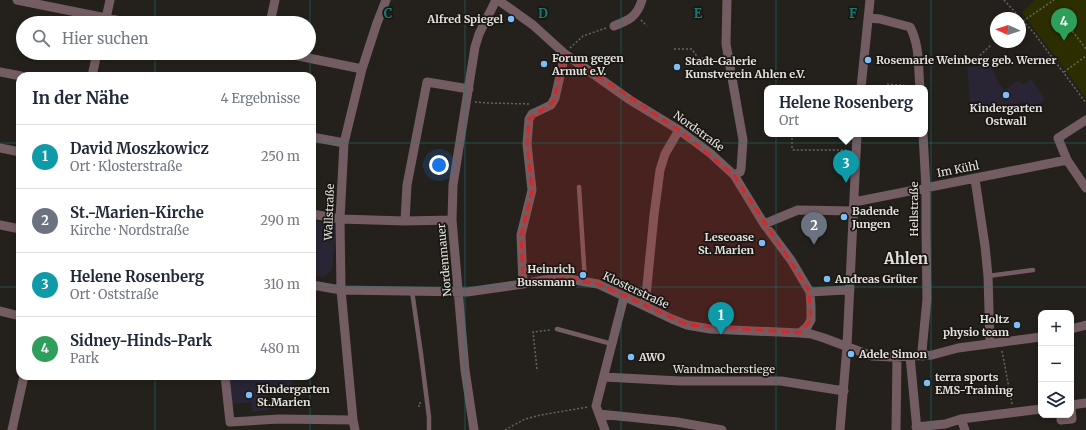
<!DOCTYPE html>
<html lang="de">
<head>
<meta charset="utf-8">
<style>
	body { margin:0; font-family:Merriweather,serif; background:#f2f2f3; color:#1f2937 }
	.controls { position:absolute; right:12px; bottom:12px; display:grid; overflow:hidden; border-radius:8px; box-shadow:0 2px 6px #0003 }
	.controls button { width:36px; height:36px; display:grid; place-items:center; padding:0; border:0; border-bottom:1px solid #e0e1e3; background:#fff; color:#1f2937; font:20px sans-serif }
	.compass { position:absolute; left:990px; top:12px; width:36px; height:36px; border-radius:50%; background:#fff; box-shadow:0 2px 6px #0003; rotate:273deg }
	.you { position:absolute; left:439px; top:165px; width:14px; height:14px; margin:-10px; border:3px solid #fff; border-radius:50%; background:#1a73e8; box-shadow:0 0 0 6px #1a73e833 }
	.badge { display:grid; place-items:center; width:26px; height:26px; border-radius:50%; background:#2563eb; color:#fff; font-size:13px; font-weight:700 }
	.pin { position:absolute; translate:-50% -33px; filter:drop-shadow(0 1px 2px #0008) }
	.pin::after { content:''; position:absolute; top:21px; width:14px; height:12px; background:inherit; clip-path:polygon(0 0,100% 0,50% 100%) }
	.popup { position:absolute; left:764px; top:85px; width:164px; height:52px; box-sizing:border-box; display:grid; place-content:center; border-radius:8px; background:#fff; filter:drop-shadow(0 1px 3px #0005); font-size:13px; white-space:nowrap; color:#747a83 }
	.popup b { font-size:15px; color:#1f2937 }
	.popup::after { content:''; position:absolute; left:50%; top:100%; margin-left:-8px; border:8px solid transparent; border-top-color:#fff }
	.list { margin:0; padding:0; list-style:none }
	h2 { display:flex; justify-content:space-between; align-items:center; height:52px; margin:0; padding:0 16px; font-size:17px }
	h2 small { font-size:13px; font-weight:400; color:#747a83 }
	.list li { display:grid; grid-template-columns:26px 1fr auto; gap:12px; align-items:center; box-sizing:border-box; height:64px; padding:0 16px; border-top:1px solid #e0e1e3 }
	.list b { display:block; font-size:15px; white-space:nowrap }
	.list p { margin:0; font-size:13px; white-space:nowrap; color:#747a83 }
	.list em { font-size:13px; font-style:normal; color:#747a83 }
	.icon { flex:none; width:22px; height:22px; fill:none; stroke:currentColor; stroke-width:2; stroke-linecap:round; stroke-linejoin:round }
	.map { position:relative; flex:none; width:1086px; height:430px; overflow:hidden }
	.search { position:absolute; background:#fff; box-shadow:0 2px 6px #0003; left:16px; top:16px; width:300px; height:44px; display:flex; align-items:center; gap:10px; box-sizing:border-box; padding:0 14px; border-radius:22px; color:#747a83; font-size:15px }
	.panel { position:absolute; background:#fff; box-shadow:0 2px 6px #0003; left:16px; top:72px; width:300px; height:308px; border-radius:12px }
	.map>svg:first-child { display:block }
	.education { fill:#2a2535 }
	.green { fill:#2d2e00 }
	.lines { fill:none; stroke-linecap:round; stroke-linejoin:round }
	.path { stroke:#676560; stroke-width:1.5; stroke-dasharray:2 2; stroke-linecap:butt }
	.lane { stroke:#745d62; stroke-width:4.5 }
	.street { stroke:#745d62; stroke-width:9 }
	.marked { fill:#d62828; fill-opacity:0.2; stroke:#d62828; stroke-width:3; stroke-dasharray:8 5; stroke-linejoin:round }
	.grid { fill:none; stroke:#1a7b74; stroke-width:1; stroke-opacity:0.55 }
	.poi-dot { fill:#7cbef9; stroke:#1a1713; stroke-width:1.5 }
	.labels { text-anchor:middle; stroke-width:3.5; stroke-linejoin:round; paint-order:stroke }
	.poi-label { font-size:11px; font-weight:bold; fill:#e4e2df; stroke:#1a1713; text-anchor:start }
	.street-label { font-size:11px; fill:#e4e2df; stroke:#1a1713 }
	.district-label { font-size:15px; font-weight:bold; fill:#e4e2df; stroke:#1a1713 }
	.grid-label { font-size:13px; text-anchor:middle; font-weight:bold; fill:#1a7b74; stroke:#1a1713; stroke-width:3.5; stroke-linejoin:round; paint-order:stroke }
</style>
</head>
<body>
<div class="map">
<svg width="1086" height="430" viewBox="0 0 1086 430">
	<rect width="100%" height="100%" fill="#24211c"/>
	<path class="education" d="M 991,65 L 998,83 L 1005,90 L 1019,80 L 1023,85 L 1031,79 L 1045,99 L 1031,109 L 1024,102 L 976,115 L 976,110 L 971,111 L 967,67 Z
		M 312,220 L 336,225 L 332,270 L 323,277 L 312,275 Z
		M 229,376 L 292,376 L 293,390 L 266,392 L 268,410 L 252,412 L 251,402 L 232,404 Z"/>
	<path class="green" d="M 1035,0 L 1086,0 L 1086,99 L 1072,78 L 1022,13 Z"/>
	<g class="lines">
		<path class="path" d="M 1004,0 L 1034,33 L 1086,103
			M 641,20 L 647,26
			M 1023,21 L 1054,0
			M 1070,28 L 1086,49
			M 570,48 L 583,36 L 606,28
			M 674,49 L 692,49 L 698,58 L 721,59
			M 690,57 L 698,58
			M 959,63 L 972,63 L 991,45
			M 1064,72 L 1086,56
			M 887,84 L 912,86
			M 475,102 L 487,103 L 531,104
			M 792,138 L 792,149 L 794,150 L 847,150
			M 1002,351 L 1012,404
			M 537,369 L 533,332 L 550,330
			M 419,407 L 419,403 L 421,403
			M 505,430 L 525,419 L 541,415 L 588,407"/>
		<path class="lane" d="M 579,187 L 585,281
			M 988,276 L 1033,270
			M 412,291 L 421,354 L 429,417 L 429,430
			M 557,329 L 612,344"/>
		<path class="street" d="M 17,0 L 131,23
			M 498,0 L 533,25 L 565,54 L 630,100 L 679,130 L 710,153 L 734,175 L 764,224 L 791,260 L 810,292 L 811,307 L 811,320 L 807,327 L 800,333
			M 727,0 L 726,44 L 743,140 L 741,169 L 740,172 L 734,175
			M 868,18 L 880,19 L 910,27 C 920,45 918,68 920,88
			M 105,23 L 110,0
			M 270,23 L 275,0
			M 614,26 C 629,20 637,17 642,0
			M 284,53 L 362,69
			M 0,72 L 21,76
			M 92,76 L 97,53
			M 861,88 L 870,0
			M 1086,120 L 1058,138 L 1067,160 L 1086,188
			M 923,134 L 926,188 L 926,230 L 927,299 L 922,351 L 923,356
			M 312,137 L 344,143
			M 0,148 L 20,152
			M 975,179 L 985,246 L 988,276 L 990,344
			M 854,202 L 1067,160
			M 312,214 L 340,219 L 405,221 L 452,220
			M 405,221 L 407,185 L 427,82 L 469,89
			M 764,224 L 798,210 L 853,211
			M 0,225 L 20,229
			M 523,284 L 521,235 L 532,190 L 527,144 L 529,119 L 532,114 L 551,105 L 555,98 L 565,54
			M 312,285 L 341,290 L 467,292 L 523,284 L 544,280 L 563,278 L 598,284 L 672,319 L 687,325 L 710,329 L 800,333 L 811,334 L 824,338 L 872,356 L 892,357 L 932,355 L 958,348 L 1041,337
			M 810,292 L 845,290 L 850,290
			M 645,306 L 654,215 L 660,170 L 665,154 L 679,130
			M 0,311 L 20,316
			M 1071,329 L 1086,325
			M 910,356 L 917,430
			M 225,376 L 230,422 L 279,419 L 353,420
			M 604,377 L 680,381 L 781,381 L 844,391
			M 1071,405 L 1086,403
			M 599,414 L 677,422 L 722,430
			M 1061,415 L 1061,420 L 1072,419 L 1071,408
			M 961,419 L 965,430
			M 916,427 L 945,424 L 961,419 L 1041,409
			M 12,430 L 24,376
			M 355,430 L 353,420 L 341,290 L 340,219 L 344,143 L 362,69 L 377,23 L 386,0
			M 474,430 L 465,370 L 452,220 L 453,185 L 475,47 L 479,34 L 496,0
			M 605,430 L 596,406 L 624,297
			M 840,430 L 847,346 L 857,134
			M 896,430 L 897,357"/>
	</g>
	<path class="marked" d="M 565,54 L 679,130 L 734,175 L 809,290 L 811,320 L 800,333 L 687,325 L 598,284 L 563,278 L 523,284 L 521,235 L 532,190 L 527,144 L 529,119 L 553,102 Z"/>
	<path class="grid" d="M 155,0 L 155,23M 310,0 L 310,76M 465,0 L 465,430M 621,0 L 621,430M 776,0 L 776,430M 931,0 L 931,430M 155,53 L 155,76M 0,143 L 20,143M 312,143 L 1086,143M 0,287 L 20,287M 312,287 L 1086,287M 155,376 L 155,430M 310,376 L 310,430"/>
	<g class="poi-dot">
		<circle cx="511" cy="19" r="4"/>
		<circle cx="868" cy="60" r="4"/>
		<circle cx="544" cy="64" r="4"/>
		<circle cx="677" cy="67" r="4"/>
		<circle cx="1006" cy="95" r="4"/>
		<circle cx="844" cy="217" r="4"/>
		<circle cx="762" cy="243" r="4"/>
		<circle cx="583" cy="275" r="4"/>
		<circle cx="827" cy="279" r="4"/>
		<circle cx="1017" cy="325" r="4"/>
		<circle cx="851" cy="354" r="4"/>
		<circle cx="631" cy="357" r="4"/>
		<circle cx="927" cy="383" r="4"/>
		<circle cx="249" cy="395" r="4"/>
	</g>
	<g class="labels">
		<g class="poi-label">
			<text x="503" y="23" text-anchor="end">Alfred Spiegel</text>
			<text x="552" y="62">Forum gegen<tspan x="552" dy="13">Armut e.V.</tspan></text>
			<text x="876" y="64">Rosemarie Weinberg geb. Werner</text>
			<text x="685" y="65">Stadt-Galerie<tspan x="685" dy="13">Kunstverein Ahlen e.V.</tspan></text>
			<text x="1006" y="112" text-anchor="middle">Kindergarten<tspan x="1006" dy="13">Ostwall</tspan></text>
			<text x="852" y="215">Badende<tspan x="852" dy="13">Jungen</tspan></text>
			<text x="754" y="241" text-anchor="end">Leseoase<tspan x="754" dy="13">St. Marien</tspan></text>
			<text x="575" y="273" text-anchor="end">Heinrich<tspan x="575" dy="13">Bussmann</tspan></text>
			<text x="835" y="283">Andreas Grüter</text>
			<text x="1009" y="323" text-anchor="end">Holtz<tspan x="1009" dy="13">physio team</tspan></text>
			<text x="859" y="358">Adele Simon</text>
			<text x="639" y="361">AWO</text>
			<text x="935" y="381">terra sports<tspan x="935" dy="13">EMS-Training</tspan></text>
			<text x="257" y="393">Kindergarten<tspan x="257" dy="13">St.Marien</tspan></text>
		</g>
		<g class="street-label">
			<text transform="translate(699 131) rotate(36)" y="4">Nordstraße</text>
			<text transform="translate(958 169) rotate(-11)" y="4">Im Kühl</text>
			<text transform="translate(914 209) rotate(-90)" y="4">Hellstraße</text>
			<text transform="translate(329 212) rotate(-88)" y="4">Wallstraße</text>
			<text transform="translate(444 260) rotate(-95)" y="4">Nordenmauer</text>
			<text transform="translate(636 290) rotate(25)" y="4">Klosterstraße</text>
			<text x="724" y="373">Wandmacherstiege</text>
		</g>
		<g class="district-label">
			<text x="906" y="264">Ahlen</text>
		</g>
	</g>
	<g class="grid-label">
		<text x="388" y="18">C</text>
		<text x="543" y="18">D</text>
		<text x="698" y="18">E</text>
		<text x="853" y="18">F</text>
	</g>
</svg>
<div class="controls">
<button>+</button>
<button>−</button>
<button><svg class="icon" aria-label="layers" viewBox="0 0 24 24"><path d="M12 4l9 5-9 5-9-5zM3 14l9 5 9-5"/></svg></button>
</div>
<svg class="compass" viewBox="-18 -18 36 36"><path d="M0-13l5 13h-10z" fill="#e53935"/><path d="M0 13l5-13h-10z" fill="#747a83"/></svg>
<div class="you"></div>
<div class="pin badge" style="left:721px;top:335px;background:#0f9aa8">1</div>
<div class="pin badge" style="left:814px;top:245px;background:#6b7280">2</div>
<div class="pin badge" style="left:846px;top:183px;background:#0f9aa8">3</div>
<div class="popup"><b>Helene Rosenberg</b>Ort</div>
<div class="pin badge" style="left:1064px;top:41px;background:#2e9e5b">4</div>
<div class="search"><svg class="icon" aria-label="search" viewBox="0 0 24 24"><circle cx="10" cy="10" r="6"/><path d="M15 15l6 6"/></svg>Hier suchen</div>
<section class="panel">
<h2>In der Nähe<small>4 Ergebnisse</small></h2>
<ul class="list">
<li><span class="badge" style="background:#0f9aa8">1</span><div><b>David Moszkowicz</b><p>Ort · Klosterstraße</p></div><em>250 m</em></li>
<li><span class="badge" style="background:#6b7280">2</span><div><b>St.-Marien-Kirche</b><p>Kirche · Nordstraße</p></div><em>290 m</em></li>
<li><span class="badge" style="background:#0f9aa8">3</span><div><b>Helene Rosenberg</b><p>Ort · Oststraße</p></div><em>310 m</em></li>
<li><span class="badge" style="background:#2e9e5b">4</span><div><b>Sidney-Hinds-Park</b><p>Park</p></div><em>480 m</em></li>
</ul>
</section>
</div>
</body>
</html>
